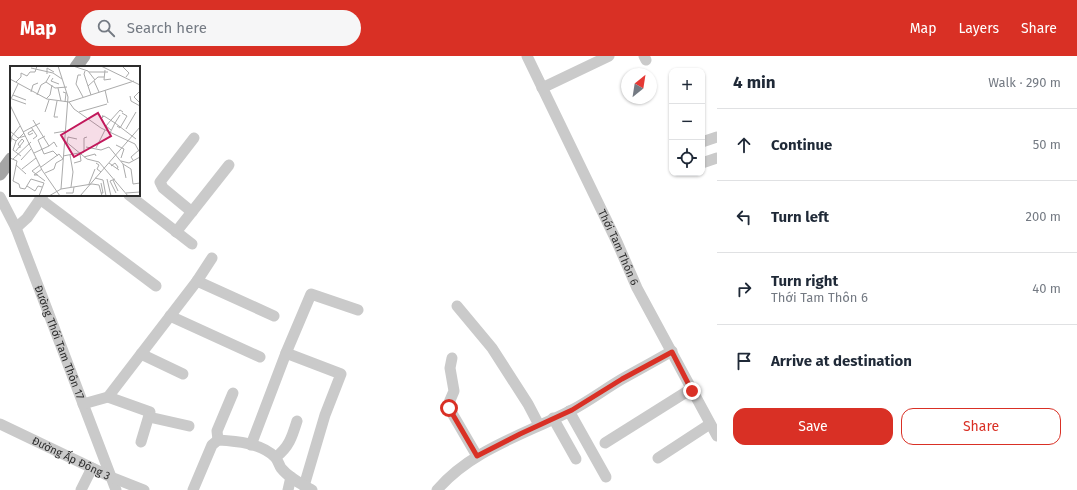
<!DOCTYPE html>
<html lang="en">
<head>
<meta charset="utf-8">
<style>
	body { margin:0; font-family:"Fira Sans",sans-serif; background:#f6f6f7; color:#1f2937 }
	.controls { position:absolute; right:12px; top:12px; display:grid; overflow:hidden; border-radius:8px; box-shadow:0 1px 3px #0004 }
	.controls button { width:36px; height:36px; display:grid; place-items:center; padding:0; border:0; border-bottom:1px solid #e0e1e3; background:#fff; color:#1f2937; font:20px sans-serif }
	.compass { position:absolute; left:621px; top:12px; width:36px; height:36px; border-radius:50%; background:#fff; box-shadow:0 1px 3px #0004; rotate:30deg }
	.stop { position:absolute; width:12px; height:12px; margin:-9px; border:3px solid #d93025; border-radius:50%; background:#fff }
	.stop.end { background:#d93025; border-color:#fff; box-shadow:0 1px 4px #0008 }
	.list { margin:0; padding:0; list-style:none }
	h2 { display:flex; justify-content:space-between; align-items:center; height:52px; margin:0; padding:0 16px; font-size:17px }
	h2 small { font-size:13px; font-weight:400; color:#747a83 }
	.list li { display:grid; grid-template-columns:26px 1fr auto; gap:12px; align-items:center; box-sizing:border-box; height:72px; padding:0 16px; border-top:1px solid #e0e1e3 }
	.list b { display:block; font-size:15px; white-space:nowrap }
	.list p { margin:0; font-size:13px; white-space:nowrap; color:#747a83 }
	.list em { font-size:13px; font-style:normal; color:#747a83 }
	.actions { display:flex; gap:8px; padding:12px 16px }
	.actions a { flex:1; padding:9px 0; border:1px solid #d93025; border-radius:12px; text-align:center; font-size:14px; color:#d93025 }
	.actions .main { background:#d93025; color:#fff }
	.icon { flex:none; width:22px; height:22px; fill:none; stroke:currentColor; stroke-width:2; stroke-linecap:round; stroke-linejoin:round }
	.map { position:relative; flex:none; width:717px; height:434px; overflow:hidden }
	header { display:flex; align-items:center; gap:24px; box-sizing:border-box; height:56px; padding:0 20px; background:#d93025; color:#fff }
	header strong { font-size:19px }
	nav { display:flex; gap:22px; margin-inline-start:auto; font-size:14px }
	.search { width:280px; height:36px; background:#f6f6f7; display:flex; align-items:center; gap:10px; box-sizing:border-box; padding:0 14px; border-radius:22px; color:#747a83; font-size:15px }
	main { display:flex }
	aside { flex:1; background:#fff }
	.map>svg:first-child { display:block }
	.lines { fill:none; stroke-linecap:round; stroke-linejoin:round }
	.minor { stroke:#cacaca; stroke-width:11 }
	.major { stroke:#a5a5a5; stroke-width:13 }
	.route { stroke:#d93025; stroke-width:5 }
	.labels { text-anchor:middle; stroke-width:4; stroke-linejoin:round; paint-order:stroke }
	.street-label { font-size:11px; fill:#2d2d2d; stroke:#fff }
	.inset-road { fill:none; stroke:#ababab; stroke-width:1 }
	.view { fill:#c2185b; fill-opacity:0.15; stroke:#c2185b; stroke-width:2 }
	.inset-edge { fill:none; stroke:#2d2d2d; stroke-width:2 }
</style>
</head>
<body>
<header>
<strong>Map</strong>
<div class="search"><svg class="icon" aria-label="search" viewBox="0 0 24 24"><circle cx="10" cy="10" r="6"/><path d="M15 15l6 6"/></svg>Search here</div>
<nav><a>Map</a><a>Layers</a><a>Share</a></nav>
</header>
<main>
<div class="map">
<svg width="717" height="434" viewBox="0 0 717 434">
	<rect width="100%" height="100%" fill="#fff"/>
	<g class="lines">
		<g class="minor">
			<path id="s1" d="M 527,0 L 617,186 L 637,232 L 717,380"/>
			<path d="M 644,0 L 646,4"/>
			<path d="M 542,32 L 609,0"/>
			<path d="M 702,86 L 717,81"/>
			<path d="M 702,107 L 717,102"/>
			<path d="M 129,139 L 192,188"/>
			<path id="s2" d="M 0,141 L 16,172 L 116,434"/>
			<path d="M 40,143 L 156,230"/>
			<path d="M 192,156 L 163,132 L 160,126 L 194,82"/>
			<path d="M 16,172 L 27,162 L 43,139"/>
			<path d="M 176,176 L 229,109"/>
			<path d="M 197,225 L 274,260"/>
			<path d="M 457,250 L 492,292 L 528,348 L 539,369"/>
			<path d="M 170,260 L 260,301"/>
			<path d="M 286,297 L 341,318 L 325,359 L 304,430"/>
			<path d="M 141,298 L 183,318"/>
			<path d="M 452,302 L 450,312 L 454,335 L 448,349 L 449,352 L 477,400"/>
			<path d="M 108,341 L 150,356 L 141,386"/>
			<path d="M 83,348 L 108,341 L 197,225 L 212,202"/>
			<path d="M 569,355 L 606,421"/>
			<path d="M 149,361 L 189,370"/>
			<path d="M 553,362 L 576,403"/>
			<path id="s3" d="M 0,368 L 111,421 L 144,434"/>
			<path d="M 218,384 L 217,375 L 233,337"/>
			<path d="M 605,387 L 691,333"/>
			<path d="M 251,389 L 286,297 L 311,238 L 358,254"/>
			<path d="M 276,401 C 289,391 292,381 297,365"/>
			<path d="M 658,402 L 710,368"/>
			<path d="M 81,434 L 92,412"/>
			<path d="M 193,434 L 212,389 L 218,384 C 236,385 261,387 275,401 C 278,404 279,409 281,412 C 289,422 301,428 312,434"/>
			<path d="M 288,434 L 291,421"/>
			<path d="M 437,434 C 472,393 526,378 572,354 C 589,345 605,333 622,323 C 638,314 655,305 672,295"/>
		</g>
		<path class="major" d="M 76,11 L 84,0
			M 0,118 L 11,103"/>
	</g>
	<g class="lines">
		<path class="route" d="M 449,352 L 477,400 L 520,378 L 572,354 L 622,323 L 672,296 L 692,335"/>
	</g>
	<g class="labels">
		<g class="street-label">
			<text dy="4" stroke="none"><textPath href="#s1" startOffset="212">Thới Tam Thôn 6</textPath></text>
			<text dy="4" stroke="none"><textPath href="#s2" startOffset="157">Đường Thới Tam Thôn 17</textPath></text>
			<text dy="4" stroke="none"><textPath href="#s3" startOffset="79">Đường Ấp Đông 3</textPath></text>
		</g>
	</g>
	<g transform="translate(10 10)">
		<rect width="130" height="130" fill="#fff"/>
		<path class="inset-road" d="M 48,0 L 58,31 L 51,123M 63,0 L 78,5 L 85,14M 91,0 L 130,19M 112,0 L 119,7 L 116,11M 21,2 L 43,7 L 52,13M 95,4 L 94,14 L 101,13M 75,5 L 74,8 L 81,29M 79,6 L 98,6M 37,8 L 37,2 L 44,6M 40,9 L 36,16 L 45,22 L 57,21M 71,9 L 68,9 L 66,18 L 73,31M 43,12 L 41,15 L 49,18M 0,13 L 37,33 L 59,36 L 124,15M 84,15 L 89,26M 6,16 L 11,11 L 11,7 L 17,10 L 20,6 L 25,6 L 27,0M 78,20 L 88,11 L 94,11M 48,22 L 51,35M 95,24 L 98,37M 130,25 L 124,31 L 130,37M 21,26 L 23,19 L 28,17M 53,26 L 56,27 L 55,36M 3,29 L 16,34M 27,29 L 31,19 L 36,16M 120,30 L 121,35 L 130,40M 2,33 L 16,38M 36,33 L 40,29 L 42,19M 0,35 L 8,18M 47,35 L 44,51 L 48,51M 59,36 L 64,43 L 91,62 L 125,78 L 130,87M 0,39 L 32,104 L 50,130M 35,46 L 39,34M 69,46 L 97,38M 93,49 L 92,52 L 94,50 L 105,57 L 100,67M 110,49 L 105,57 L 126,73M 23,54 L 39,80 L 44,76 L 47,81M 101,54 L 110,44 L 113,46M 101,54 L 96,60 L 101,64M 107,60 L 110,62 L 117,50 L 112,47M 21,61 L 27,70 L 23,73M 116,63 L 126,46M 23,64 L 18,67 L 19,69 L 23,67M 0,65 L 8,72 L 15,70M 13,66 L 30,57M 44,67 L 56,65M 35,70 L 28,74 L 34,88 L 43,85 L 48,90M 1,72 L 6,75 L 14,67M 6,75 L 3,84 L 11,90M 55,75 L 77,93 L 89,96 L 118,130M 57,77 L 58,71 L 67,73M 0,79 L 2,70 L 10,60M 106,79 L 114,83 L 111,92M 76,81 L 91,84 L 99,81 L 113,98 L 121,103 L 123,118 L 130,117M 86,82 L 95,64M 6,85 L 9,81 L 10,81 L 10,80 L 13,76 L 14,75 L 12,73 L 8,78 L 10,81 L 10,82M 24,87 L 39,80M 60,89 L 63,106 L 61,121M 53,90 L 74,86 L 74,72 L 77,71M 74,91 L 85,88 L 86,90M 0,92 L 7,95 L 3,115 L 9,118 L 10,122 L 15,123 L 21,113 L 34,117M 3,93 L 21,76M 11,94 L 21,83M 123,94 L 121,91 L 129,84M 111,95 L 119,97 L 130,91M 64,97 L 71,95 L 70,88M 86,97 L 89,99 L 87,103 L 91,106M 99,97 L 109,104M 113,98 L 116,112M 6,99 L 16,108M 30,99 L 22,105 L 35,115M 101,100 L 105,97 L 108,101 L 107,103M 31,101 L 49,88 L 53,93M 12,103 L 26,92M 35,107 L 44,103 L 46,97 L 53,93M 28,109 L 24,109 L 32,103M 85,112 L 93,114 L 96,130M 97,113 L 101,130M 105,113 L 100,115 L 106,127M 103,114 L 108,125M 91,117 L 93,127 L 91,127M 79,118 L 85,103M 17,120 L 25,125 L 28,120 L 32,121M 56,127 L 63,127 L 64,121M 116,127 L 130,126M 29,130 L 34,117M 39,130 L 51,123 L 82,118 L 89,119 L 92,130M 70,130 L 130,61"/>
		<path class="view" d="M 88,47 L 101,70 L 64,91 L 51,69 Z"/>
		<rect width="130" height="130" class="inset-edge"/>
	</g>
</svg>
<div class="controls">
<button>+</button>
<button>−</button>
<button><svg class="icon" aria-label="locate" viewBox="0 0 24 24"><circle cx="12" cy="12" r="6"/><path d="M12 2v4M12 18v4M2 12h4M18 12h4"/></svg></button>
</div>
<svg class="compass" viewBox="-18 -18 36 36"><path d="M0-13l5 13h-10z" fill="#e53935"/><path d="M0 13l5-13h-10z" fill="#747a83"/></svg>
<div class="stop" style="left:449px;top:352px"></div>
<div class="stop end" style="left:692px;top:335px"></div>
</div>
<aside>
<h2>4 min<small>Walk · 290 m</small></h2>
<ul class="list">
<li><svg class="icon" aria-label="ahead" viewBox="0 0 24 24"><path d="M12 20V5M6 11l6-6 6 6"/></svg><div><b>Continue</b></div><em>50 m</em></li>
<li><svg class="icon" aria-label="left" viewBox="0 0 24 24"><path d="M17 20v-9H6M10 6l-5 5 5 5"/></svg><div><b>Turn left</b></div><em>200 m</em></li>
<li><svg class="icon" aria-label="right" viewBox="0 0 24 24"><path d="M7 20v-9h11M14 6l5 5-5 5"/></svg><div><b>Turn right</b><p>Thới Tam Thôn 6</p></div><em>40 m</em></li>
<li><svg class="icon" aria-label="arrive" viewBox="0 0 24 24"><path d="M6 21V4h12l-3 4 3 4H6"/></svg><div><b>Arrive at destination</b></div></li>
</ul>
<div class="actions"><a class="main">Save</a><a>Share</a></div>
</aside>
</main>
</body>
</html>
